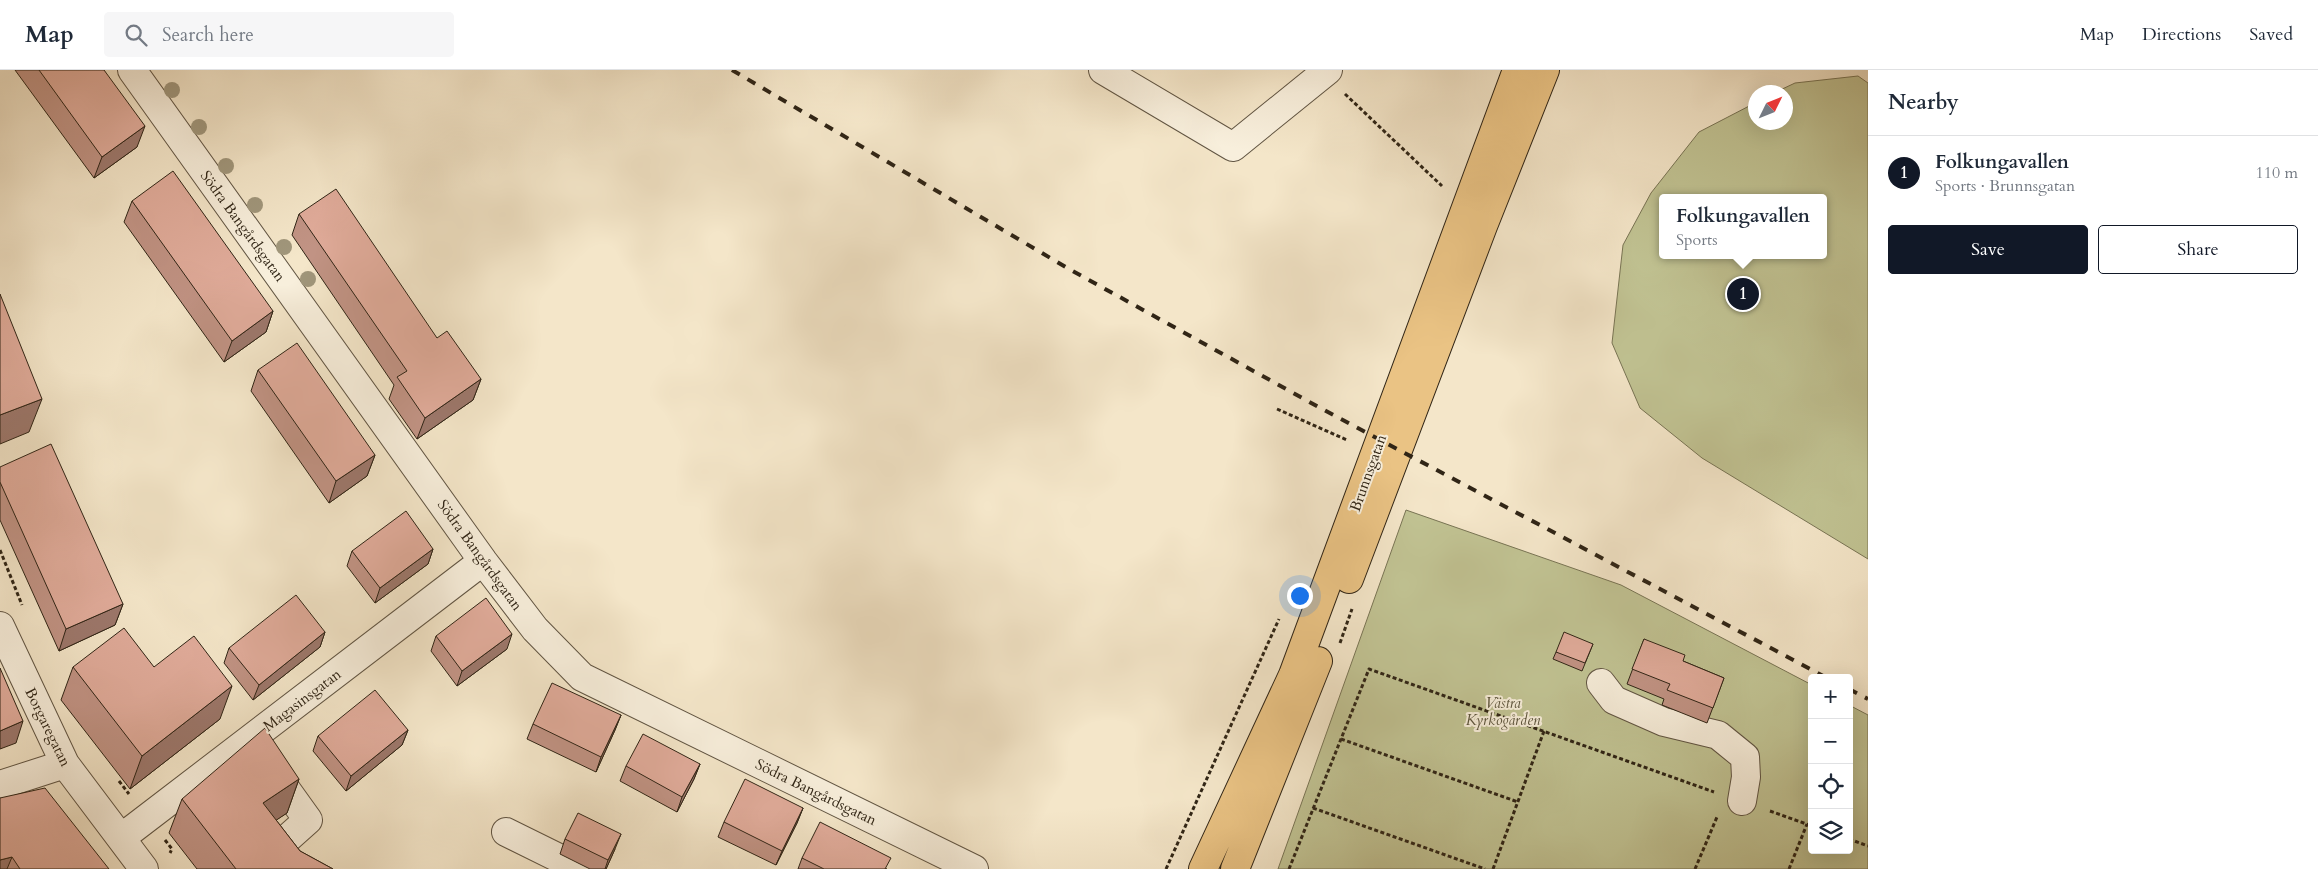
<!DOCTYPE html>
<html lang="en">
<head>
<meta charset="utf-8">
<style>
	body { margin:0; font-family:Cardo,serif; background:#f6f6f7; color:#1f2937 }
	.controls { position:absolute; right:15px; bottom:15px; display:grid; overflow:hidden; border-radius:5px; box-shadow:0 5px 20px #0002 }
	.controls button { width:45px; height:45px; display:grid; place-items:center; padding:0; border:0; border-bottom:1px solid #e0e1e3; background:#fff; color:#1f2937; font:25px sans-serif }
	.compass { position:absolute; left:1748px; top:15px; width:45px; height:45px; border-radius:50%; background:#fff; box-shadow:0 5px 20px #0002; rotate:47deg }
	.you { position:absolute; left:1299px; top:525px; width:18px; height:18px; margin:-12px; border:4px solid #fff; border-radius:50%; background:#1a73e8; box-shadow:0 0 0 8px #1a73e833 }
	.badge { display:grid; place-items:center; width:32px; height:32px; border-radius:50%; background:#111827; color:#fff; font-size:16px; font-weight:700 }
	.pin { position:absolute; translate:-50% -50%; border:2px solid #fff; box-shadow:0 1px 5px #0006 }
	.popup { position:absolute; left:1659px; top:124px; width:168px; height:65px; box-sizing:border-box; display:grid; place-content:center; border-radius:5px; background:#fff; filter:drop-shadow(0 1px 4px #0005); font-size:16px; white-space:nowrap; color:#747a83 }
	.popup b { font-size:19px; color:#1f2937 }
	.popup::after { content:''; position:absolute; left:50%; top:100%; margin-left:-10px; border:10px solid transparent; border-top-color:#fff }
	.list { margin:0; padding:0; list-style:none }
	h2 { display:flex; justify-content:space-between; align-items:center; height:65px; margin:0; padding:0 20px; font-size:21px }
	h2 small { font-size:16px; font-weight:400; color:#747a83 }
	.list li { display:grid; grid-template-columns:32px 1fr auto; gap:15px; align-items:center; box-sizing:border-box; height:75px; padding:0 20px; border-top:1px solid #e0e1e3 }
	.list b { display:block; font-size:19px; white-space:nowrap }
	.list p { margin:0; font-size:16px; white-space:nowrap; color:#747a83 }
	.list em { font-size:16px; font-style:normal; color:#747a83 }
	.actions { display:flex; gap:10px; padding:15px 20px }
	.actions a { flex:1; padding:11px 0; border:1px solid #111827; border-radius:5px; text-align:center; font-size:18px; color:#111827 }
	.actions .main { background:#111827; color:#fff }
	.icon { flex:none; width:28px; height:28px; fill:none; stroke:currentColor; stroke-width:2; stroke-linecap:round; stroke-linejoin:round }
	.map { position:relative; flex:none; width:1868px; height:799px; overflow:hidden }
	header { display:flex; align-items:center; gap:30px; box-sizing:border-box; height:70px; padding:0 25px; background:#fff; border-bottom:1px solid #e0e1e3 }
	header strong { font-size:24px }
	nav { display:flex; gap:28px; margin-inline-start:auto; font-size:18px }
	.search { width:350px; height:45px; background:#f6f6f7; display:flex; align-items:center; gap:12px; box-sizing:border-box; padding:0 18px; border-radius:5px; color:#747a83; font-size:19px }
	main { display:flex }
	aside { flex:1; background:#fff }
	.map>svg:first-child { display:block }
	.green { fill:#c1c393; stroke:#787454; fill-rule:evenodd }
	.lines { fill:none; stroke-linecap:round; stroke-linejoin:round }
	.minor-casing { stroke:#615543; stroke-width:30 }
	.major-casing { stroke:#302516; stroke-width:30 }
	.path { stroke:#302516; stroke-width:3; stroke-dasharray:4 2.5; stroke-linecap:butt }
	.minor { stroke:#f8efdc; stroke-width:28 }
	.major { stroke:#eac384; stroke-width:28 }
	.rail { stroke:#302516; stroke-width:4; stroke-dasharray:9 9; stroke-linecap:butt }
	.tree { fill:#a0967b }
	.wall { fill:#c19384; stroke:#302516 }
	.shaded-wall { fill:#9d786c; stroke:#302516 }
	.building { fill:#e0ab9a; stroke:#302516 }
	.labels { text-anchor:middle; stroke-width:4; stroke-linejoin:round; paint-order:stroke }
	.street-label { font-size:15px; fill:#302516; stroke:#f8efdc }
	.park-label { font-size:15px; font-style:italic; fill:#5c543c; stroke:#f8efdc }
</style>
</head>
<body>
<header>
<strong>Map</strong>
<div class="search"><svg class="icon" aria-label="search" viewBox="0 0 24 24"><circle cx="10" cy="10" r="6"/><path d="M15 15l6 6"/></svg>Search here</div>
<nav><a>Map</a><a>Directions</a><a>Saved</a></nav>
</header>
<main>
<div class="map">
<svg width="1868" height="799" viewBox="0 0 1868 799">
	<rect width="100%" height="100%" fill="#f4e6c9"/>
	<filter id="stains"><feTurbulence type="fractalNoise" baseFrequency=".004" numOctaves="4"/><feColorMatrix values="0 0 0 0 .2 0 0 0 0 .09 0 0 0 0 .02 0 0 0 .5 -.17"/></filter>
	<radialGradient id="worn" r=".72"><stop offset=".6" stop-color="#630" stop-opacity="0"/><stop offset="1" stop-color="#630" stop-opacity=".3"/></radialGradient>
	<path class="green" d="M 1858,6 L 1868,13 L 1868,489 L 1702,388 L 1640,338 L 1612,273 L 1623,175 L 1651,123 L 1699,62 L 1755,33 L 1756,52 L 1786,52 L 1786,22 L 1776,22 L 1795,13 ZM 1663,128 L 1823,128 L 1823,185 L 1663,185 Z
		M 1406,440 L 1621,515 L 1812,615 L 1812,780 L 1849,780 L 1849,635 L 1868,645 L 1868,799 L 1278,799 Z"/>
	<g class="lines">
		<g class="minor-casing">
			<path id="minor" d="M 132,0 L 483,491 L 535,559 L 582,607 L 974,799
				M 1103,0 L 1233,77 L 1328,0
				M 0,556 L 65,694 L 144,799
				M 1601,613 L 1614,630 L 1664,652 L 1718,665 L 1745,687 L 1746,707 L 1742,731
				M 270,697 L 308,750 L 280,775
				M 0,715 L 65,694
				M 506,762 L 581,799
				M 121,768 L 483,491"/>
		</g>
		<g class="major-casing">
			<path id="major" d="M 1349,509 L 1483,156 L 1545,0
				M 1203,799 L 1293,605 L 1517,0
				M 1235,799 L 1318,591"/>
		</g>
		<path class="path" d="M 1345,24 L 1442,116
			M 1277,339 L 1347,370
			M 0,480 L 22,535
			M 1340,573 L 1352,539
			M 1341,669 L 1518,732
			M 119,711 L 129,724
			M 1313,738 L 1485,799
			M 1770,741 L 1812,756
			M 1849,769 L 1868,776
			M 165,770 L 172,779 L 170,783
			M 1166,799 L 1279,549
			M 1289,799 L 1369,599 L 1714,722
			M 1493,799 L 1544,661
			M 1695,799 L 1717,747
			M 1789,799 L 1807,754"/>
		<use href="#minor" class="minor"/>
		<use href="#major" class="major"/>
		<path class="rail" d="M 732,0 L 1069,199 L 1324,340 L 1827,608
			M 1849,619 L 1868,629"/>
	</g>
	<g class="tree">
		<circle cx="172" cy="20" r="8"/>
		<circle cx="199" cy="57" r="8"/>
		<circle cx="226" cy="96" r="8"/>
		<circle cx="255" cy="135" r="8"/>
		<circle cx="284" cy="177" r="8"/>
		<circle cx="308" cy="209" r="8"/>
	</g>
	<path class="wall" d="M 15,0 L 104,0 L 137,77 L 94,108 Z
		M 132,131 L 273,241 L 266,262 L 224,292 L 124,152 Z
		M 299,144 L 437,268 L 481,309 L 473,330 L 417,369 L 389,329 L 394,315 L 292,165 Z
		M 258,300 L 375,385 L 367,406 L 329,433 L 251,321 Z
		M 0,397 L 123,534 L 115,555 L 59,581 L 0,450 Z
		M 433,479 L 428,494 L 375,533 L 347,496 L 352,481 Z
		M 325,562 L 320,577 L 253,630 L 224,593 L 229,578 Z
		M 436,566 L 507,579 L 457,616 L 431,581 Z
		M 1644,569 L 1683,591 L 1724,608 L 1707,653 L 1662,635 L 1664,629 L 1627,614 Z
		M 1593,574 L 1582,601 L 1553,589 L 1556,582 Z
		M 73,597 L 154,597 L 220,649 L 130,719 L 61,630 Z
		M 621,645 L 615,660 L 596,702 L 527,669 L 533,654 Z
		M 408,660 L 402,675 L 346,721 L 313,681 L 318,666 Z
		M 700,694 L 694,709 L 677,742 L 620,711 L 626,696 Z
		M 299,709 L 287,743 L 276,750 L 300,781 L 333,799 L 197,799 L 169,763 L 182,729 Z
		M 0,728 L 109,799 L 0,799 Z
		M 803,738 L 797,753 L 776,795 L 718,767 L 724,752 Z
		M 565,769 L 615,779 L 606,799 L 590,799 L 560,784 Z
		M 802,788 L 887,799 L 798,799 Z"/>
	<path class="shaded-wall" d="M 145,56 L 137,77 L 94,108 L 102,87 Z
		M 273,241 L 266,262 L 224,292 L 232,271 Z
		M 481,309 L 473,330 L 417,369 L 425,348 Z
		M 42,329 L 29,362 L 0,374 L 0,345 Z
		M 375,385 L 367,406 L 329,433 L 336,411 Z
		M 433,479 L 428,494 L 375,533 L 380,518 Z
		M 123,534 L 115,555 L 59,581 L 66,559 Z
		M 325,562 L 320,577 L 253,630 L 259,615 Z
		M 512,564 L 507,579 L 457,616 L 462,601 Z
		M 232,616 L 220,649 L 130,719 L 142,686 Z
		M 621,645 L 615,660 L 596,702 L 601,687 Z
		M 23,651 L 16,673 L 0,679 L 0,661 Z
		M 408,660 L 402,675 L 346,721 L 351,706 Z
		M 700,694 L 694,709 L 677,742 L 682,727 Z
		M 299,709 L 287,743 L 251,767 L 263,733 Z
		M 803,738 L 797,753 L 776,795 L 782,781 Z
		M 621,764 L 615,779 L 606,799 L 605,799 L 608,790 Z
		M 12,787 L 7,799 L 0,799 L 0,790 Z"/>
	<path class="building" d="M 39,0 L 104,0 L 145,56 L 102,87 Z
		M 173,101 L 273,241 L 232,271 L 132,131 Z
		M 336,119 L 437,268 L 447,261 L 481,309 L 425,348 L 397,307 L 407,301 L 299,144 Z
		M 0,224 L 42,329 L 0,345 Z
		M 297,273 L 375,385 L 336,411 L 258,300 Z
		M 51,374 L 123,534 L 66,559 L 0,412 L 0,397 Z
		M 406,441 L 433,479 L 380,518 L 352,481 Z
		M 296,525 L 325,562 L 259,615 L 229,578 Z
		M 486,528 L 512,564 L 462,601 L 436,566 Z
		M 124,558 L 154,597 L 194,566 L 232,616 L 142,686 L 73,597 Z
		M 1564,562 L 1593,574 L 1585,593 L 1556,582 Z
		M 1644,569 L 1685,585 L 1683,591 L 1724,608 L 1713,638 L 1667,620 L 1670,614 L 1632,599 Z
		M 0,598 L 23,651 L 0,661 Z
		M 552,613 L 621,645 L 601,687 L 533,654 Z
		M 375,620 L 408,660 L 351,706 L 318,666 Z
		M 265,658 L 299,709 L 263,733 L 300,781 L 333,799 L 236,799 L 182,729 Z
		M 643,664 L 700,694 L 682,727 L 626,696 Z
		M 745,709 L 803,738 L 782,781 L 724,752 Z
		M 45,718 L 109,799 L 20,799 L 12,787 L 0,790 L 0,728 Z
		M 578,743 L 621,764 L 608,790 L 565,769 Z
		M 820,752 L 891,788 L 885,799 L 824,799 L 802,788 Z"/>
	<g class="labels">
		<g class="street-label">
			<text transform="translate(243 156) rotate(54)" y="5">Södra Bangårdsgatan</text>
			<text transform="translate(1368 403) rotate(-70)" y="5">Brunnsgatan</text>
			<text transform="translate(480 485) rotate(54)" y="5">Södra Bangårdsgatan</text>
			<text transform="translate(302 630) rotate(-37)" y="5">Magasinsgatan</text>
			<text transform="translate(48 657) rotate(64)" y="5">Borgaregatan</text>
			<text transform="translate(816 722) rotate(26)" y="5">Södra Bangårdsgatan</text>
		</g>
		<g class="park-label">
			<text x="1503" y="638">Västra<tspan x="1503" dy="17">Kyrkogården</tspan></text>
		</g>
	</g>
	<rect width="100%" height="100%" filter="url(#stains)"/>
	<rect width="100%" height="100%" fill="url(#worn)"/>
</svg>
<div class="controls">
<button>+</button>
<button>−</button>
<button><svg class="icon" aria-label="locate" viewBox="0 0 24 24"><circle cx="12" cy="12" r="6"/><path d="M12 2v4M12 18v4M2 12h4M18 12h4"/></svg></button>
<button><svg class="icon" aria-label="layers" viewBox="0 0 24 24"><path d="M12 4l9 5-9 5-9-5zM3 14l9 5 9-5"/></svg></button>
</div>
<svg class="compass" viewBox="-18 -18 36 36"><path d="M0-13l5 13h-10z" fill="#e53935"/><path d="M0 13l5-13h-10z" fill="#747a83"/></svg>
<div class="you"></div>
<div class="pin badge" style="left:1743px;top:224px">1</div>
<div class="popup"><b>Folkungavallen</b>Sports</div>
</div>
<aside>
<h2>Nearby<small></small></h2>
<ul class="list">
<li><span class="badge">1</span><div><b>Folkungavallen</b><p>Sports · Brunnsgatan</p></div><em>110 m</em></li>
</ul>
<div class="actions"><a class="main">Save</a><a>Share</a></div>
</aside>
</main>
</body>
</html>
